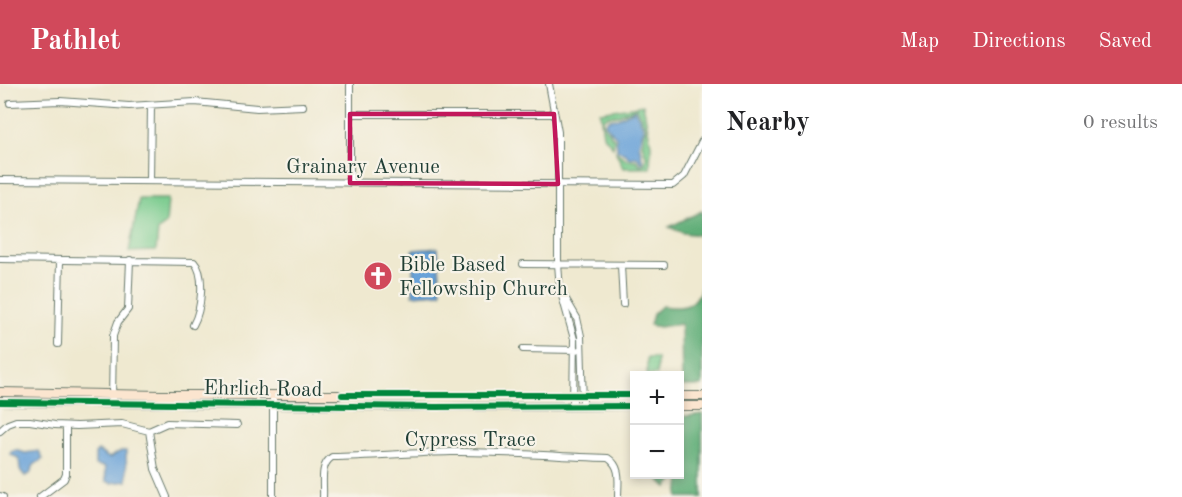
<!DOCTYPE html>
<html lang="en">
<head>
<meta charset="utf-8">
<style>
	body { margin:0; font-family:"Old Standard TT",serif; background:#f6f6f6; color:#202124 }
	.controls { position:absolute; right:18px; bottom:18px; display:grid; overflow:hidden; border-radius:0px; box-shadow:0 3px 9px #0003 }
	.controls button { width:54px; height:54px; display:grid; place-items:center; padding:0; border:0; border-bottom:2px solid #e0e0e0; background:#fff; color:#202124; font:30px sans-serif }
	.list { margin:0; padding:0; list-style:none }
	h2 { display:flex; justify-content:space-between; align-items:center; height:78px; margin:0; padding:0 24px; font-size:26px }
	h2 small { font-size:20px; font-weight:400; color:#757577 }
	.map { position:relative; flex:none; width:702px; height:413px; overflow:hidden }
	header { display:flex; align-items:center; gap:36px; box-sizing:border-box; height:84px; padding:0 30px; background:#d1495b; color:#fff }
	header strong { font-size:28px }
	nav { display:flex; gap:33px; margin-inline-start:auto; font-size:21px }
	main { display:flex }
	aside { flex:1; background:#fff }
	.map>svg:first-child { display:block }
	.green { fill:#77ca8c; stroke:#4b8460; stroke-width:1.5 }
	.forest { fill:#61ae78; stroke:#407656; stroke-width:1.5 }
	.water { fill:#69a2d8; stroke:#447086; stroke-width:1.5 }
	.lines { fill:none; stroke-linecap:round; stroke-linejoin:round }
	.minor-casing { stroke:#68796b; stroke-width:8 }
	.secondary-casing { stroke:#68796b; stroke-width:10 }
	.minor { stroke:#fff; stroke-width:6 }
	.secondary { stroke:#fbe5cf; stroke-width:8 }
	.cycleway-casing { stroke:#f7f3e8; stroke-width:10 }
	.cycleway { stroke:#00873e; stroke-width:6 }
	.marked { fill:none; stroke:#c2185b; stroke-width:4.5; stroke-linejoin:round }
	.labels { text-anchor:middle; stroke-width:4.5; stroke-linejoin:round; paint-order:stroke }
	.street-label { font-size:21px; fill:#1f3d34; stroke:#f7f3e8 }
	.poi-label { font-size:21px; fill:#1f3d34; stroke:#f7f3e8; text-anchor:start }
</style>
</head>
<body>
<header>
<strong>Pathlet</strong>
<nav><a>Map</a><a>Directions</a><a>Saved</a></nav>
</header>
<main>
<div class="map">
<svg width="702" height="413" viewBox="0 0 702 413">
	<rect width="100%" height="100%" fill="#f7f3e8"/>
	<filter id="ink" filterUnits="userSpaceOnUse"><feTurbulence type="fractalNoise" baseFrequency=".0167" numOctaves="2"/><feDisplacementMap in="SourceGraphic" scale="12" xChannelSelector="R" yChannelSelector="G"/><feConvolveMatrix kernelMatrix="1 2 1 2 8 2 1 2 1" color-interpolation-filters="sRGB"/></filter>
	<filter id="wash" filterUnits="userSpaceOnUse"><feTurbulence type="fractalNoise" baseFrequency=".008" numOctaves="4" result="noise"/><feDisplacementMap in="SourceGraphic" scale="24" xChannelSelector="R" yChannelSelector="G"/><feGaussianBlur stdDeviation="1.35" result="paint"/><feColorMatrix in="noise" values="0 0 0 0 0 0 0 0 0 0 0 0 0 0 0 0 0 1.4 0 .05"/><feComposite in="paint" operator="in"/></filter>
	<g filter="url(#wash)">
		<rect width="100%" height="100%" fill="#efe9d0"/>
		<path class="green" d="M 643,21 L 651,60 L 650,84 L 623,84 L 616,68 L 628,76 L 636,76 L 640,81 L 645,80 L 646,72 L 642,60 L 646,43 L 636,24 L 618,31 L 607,32 L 603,35 L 603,41 L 614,55 L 613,63 L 603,51 L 600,28 Z
			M 139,115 L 168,115 L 166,140 L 158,146 L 156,167 L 129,168 Z
			M 647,274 L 657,274 L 657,291 L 647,291 Z"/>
		<path class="forest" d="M 702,127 L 702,154 L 700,151 L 683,149 L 669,143 Z
			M 702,201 L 702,302 L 682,302 L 681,240 L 659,243 L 650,241 L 653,230 L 662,222 C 683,225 696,224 702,201 Z
			M 702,330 L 702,413 L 678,413 L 680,395 L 678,391 L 667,403 L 657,394 L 657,391 L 680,390 L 680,333 Z"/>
		<path class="water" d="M 635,26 L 644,44 L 639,60 L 643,78 L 641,79 L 637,73 L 629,74 L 625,69 L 617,66 L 616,53 L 605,40 L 608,35 L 618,34 Z
			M 438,164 L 441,209 L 413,211 L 413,166 Z
			M 16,366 L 25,369 L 39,367 L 43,375 L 34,381 L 30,390 L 25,392 L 20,386 L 19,374 L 11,371 L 11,368 Z
			M 98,367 L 109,374 L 121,367 L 126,367 L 127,397 L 111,399 L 106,397 L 105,383 L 95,381 L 95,370 Z"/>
	</g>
	<g filter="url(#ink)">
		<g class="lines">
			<g class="minor-casing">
				<path id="minor" d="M 549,0 L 558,48 L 558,180 L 560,205
					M 10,19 L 60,17 L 129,22 L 195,18 L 257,24 L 303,22
					M 350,30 L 554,30
					M 0,96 L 673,101 L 684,92 L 702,57
					M 150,97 L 151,21
					M 350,99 L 350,0
					M 0,175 L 194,178 C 206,191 201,227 193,241
					M 523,180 L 664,181
					M 621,181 L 623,220
					M 58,260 L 60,176
					M 523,265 L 576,266
					M 273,311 L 273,413
					M 112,318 L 113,252 L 118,238 L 128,225 L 130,176
					M 573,321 L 574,255 L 560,205 L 577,234 L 581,252 L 583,321
					M 0,347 L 8,340 L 16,337 L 30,337 L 55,341 L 77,342 L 122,340 L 149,347 L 167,339 L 237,341
					M 149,347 L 155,385 L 167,413
					M 0,412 L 3,413
					M 40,413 L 64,395 L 66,390 L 66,342
					M 323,413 C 324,400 319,381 332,373 C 372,372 412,369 451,368 C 504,367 556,373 608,374 C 622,383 618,398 618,413"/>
			</g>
			<g class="secondary-casing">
				<path id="secondary" d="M 0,308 L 161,311 L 634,311
					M 680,312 L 702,312
					M 0,318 L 435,323 L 634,322
					M 680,322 L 702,322"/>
			</g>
			<use href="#minor" class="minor"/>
			<use href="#secondary" class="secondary"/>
			<g class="cycleway-casing">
				<path id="cycleway" d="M 342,311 L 634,311
					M 0,318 L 435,323 L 634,322"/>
			</g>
			<use href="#cycleway" class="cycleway"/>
		</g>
	</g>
	<path class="marked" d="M 350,30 L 554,30 L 558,100 L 350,99 Z"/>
	<defs>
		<g id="church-disc" transform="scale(1.5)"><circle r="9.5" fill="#d1495b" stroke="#f7f3e8"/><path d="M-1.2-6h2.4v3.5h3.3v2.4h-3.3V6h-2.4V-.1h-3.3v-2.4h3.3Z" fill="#fff"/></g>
	</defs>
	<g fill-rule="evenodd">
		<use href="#church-disc" x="378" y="192"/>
	</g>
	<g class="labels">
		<g class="street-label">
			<text x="363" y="89">Grainary Avenue</text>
			<text transform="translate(263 304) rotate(1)" y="7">Ehrlich Road</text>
			<text x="470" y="362">Cypress Trace</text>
		</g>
		<g class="poi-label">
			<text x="399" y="187">Bible Based<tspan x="399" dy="24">Fellowship Church</tspan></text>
		</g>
	</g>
</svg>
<div class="controls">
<button>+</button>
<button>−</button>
</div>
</div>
<aside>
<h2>Nearby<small>0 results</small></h2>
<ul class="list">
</ul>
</aside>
</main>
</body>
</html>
